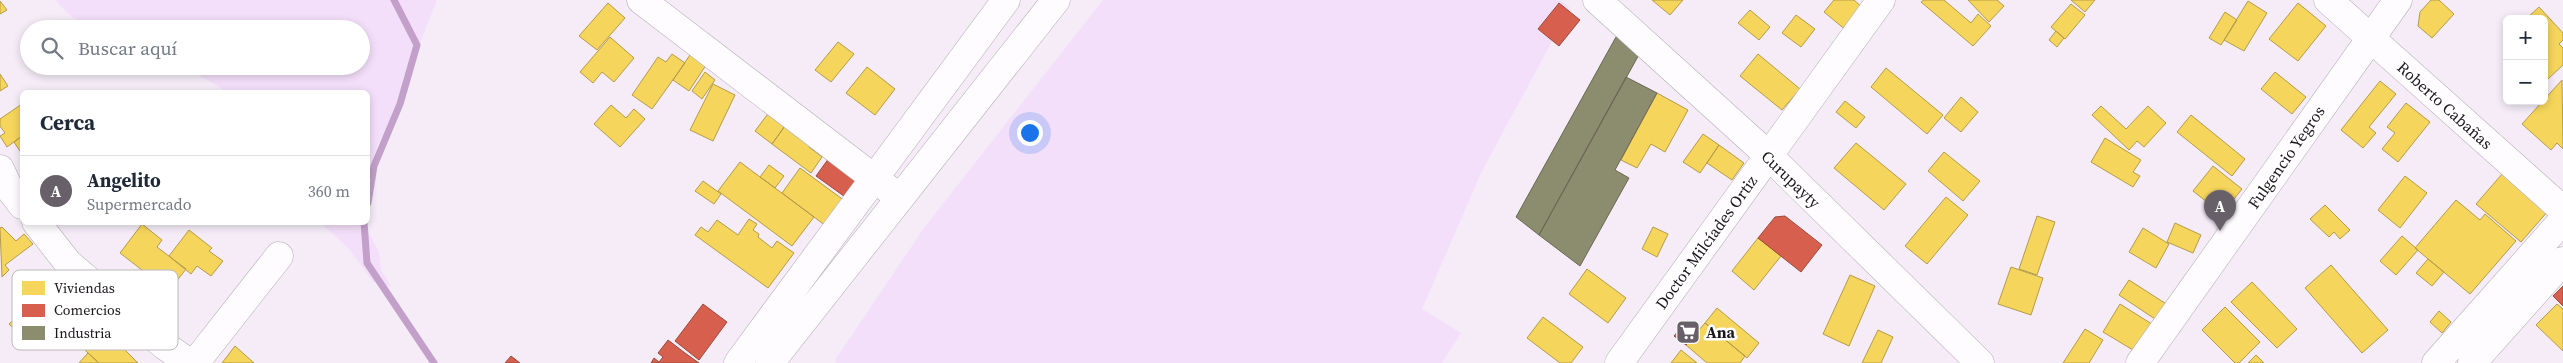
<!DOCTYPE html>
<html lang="es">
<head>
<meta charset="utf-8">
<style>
	body { margin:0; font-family:"Source Serif 4",serif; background:#f6f6f7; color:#1f2937 }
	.controls { position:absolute; right:15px; top:15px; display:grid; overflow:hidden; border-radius:8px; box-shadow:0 2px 8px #0003 }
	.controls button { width:45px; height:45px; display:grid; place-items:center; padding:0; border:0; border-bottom:1px solid #e0e1e3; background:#fff; color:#1f2937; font:25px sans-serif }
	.you { position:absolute; left:1029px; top:132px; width:18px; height:18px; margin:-12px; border:4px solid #fff; border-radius:50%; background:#1a73e8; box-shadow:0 0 0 8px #1a73e833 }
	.badge { display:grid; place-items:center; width:32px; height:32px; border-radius:50%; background:#676069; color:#fff; font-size:16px; font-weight:700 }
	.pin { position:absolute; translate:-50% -41px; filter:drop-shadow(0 1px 2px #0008) }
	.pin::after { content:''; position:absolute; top:26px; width:18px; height:15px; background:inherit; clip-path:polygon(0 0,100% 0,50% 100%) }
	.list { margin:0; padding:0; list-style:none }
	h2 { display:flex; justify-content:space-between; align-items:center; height:65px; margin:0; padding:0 20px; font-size:21px }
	h2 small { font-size:16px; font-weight:400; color:#747a83 }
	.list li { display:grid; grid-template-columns:32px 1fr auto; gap:15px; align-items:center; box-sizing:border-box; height:70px; padding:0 20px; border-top:1px solid #e0e1e3 }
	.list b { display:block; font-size:19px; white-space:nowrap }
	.list p { margin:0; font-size:16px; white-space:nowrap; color:#747a83 }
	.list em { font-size:16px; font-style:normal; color:#747a83 }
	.icon { flex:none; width:28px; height:28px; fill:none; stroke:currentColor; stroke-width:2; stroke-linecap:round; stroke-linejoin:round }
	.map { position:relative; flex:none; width:2563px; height:363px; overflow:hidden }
	.search { position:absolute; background:#fff; box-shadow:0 2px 8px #0003; left:20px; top:20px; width:350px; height:55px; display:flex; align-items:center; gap:12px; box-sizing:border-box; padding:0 18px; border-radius:28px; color:#747a83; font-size:19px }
	.panel { position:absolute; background:#fff; box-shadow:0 2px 8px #0003; left:20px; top:90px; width:350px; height:135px; border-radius:8px }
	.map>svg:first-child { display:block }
	.green { fill:#f4dffa }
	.homes { fill:#f6d55c; stroke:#b49b49 }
	.shops { fill:#d6604d; stroke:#9e4a3e }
	.industry { fill:#8c8c6e; stroke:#6a6855 }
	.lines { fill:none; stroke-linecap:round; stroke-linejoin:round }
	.stream { stroke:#c2a0ca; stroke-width:7 }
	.minor-casing { stroke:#b2acb4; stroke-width:29 }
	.major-casing { stroke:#b2acb4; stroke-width:29 }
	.minor { stroke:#fefcfe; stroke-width:28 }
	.major { stroke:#fefcfe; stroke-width:28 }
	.labels { text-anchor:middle; stroke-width:5; stroke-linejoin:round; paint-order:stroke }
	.street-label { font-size:16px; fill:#1b151c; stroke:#fff }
	.poi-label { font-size:16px; font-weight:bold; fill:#1b151c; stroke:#fff; text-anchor:start }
	.key { fill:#fff; stroke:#bbb9bb; stroke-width:1 }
	.key-label { font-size:14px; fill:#1b151c }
</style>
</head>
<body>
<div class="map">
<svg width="2563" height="363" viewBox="0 0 2563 363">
	<rect width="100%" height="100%" fill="#f5ecf7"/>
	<path class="green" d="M 56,0 L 437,0 L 410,68 L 402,105 L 394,122 L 382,136 L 375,152 L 368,187 L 368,92 L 227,92 L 184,66 L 361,66 L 361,29 L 103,28 C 81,23 69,18 56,0 Z
		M 1103,0 L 1560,0 L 1570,8 L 1481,173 L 1422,309 L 1461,333 L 1442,363 L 836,363 L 835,360 L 924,228 Z
		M 321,223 L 364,223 L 379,252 L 381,270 L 391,286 L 373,282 L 349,249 Z"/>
	<path class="homes" d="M 1652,0 L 1683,0 L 1670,15 Z
		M 1834,0 L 1854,0 L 1865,10 L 1847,31 L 1824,12 Z
		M 1924,0 L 1944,0 L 1971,23 L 1978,14 L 1991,26 L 1973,46 L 1921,2 Z
		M 1968,0 L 1997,0 L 2004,6 L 1989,22 Z
		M 2071,0 L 2095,0 L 2085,12 Z
		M 2431,0 L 2439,0 L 2454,14 L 2432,38 L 2418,26 L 2420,12 Z
		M 0,1 L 7,10 L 0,14 Z
		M 2248,1 L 2267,13 L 2244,51 L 2224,40 Z
		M 608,3 L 625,18 L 597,50 L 579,36 Z
		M 2298,3 L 2326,26 L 2298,61 L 2269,39 Z
		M 2071,4 L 2085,15 L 2065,39 L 2051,27 Z
		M 2539,7 L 2563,33 L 2563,40 L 2559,44 L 2563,48 L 2563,65 L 2548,79 L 2544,75 L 2544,19 L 2526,19 Z
		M 1750,10 L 1770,27 L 1759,40 L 1738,23 Z
		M 2225,12 L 2237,20 L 2221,45 L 2209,38 Z
		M 1796,15 L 1815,29 L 1801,47 L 1782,33 Z
		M 2056,31 L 2064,38 L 2057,47 L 2049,40 Z
		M 610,37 L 634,58 L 614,82 L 602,72 L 593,83 L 580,72 Z
		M 838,42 L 854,54 L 831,82 L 815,70 Z
		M 692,52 L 708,62 L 689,91 L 673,80 Z
		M 672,54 L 685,63 L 652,109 L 632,95 L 658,57 L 666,62 Z
		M 1758,54 L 1800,89 L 1782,110 L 1740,76 Z
		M 867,67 L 895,89 L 875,115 L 846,93 Z
		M 1886,68 L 1943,115 L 1927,134 L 1871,87 Z
		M 705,72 L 715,80 L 702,99 L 692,91 Z
		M 2275,72 L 2306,97 L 2292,114 L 2261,89 Z
		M 0,74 L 8,86 L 0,91 Z
		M 2562,80 L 2563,149 L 2557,143 L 2551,150 L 2522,124 Z
		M 2380,81 L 2396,94 L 2369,127 L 2376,133 L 2363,148 L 2341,130 Z
		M 713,84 L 735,95 L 713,141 L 690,130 Z
		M 1657,93 L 1688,110 L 1665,152 L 1651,144 L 1637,168 L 1621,160 Z
		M 1961,97 L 1978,112 L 1961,132 L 1944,118 Z
		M 1845,101 L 1865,117 L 1856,128 L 1836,112 Z
		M 2406,103 L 2430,122 L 2398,162 L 2382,149 L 2395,133 L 2387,127 Z
		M 22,104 L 22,136 L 7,147 L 0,136 L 5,133 L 0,126 L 0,119 Z
		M 611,105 L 626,118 L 634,109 L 645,119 L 620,147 L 594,124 Z
		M 2101,106 L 2126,129 L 2148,106 L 2166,123 L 2144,147 L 2137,141 L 2129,150 L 2092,115 Z
		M 773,107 L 790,119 L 772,144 L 755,131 Z
		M 2191,115 L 2245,159 L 2232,176 L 2177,132 Z
		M 790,119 L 815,138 L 809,147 L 822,157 L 811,173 L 772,144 Z
		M 1703,134 L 1719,145 L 1700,173 L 1683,162 Z
		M 22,136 L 22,154 L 14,142 Z
		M 2105,138 L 2141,160 L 2133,172 L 2140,176 L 2133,187 L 2091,162 Z
		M 1856,143 L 1906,184 L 1884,210 L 1834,168 Z
		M 1719,145 L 1744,163 L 1732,180 L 1707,163 Z
		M 1944,152 L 1980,181 L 1963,201 L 1928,171 Z
		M 740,162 L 814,217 L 792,246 L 718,191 Z
		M 769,165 L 784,176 L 775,188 L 760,177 Z
		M 2213,166 L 2242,189 L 2222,214 L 2193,191 Z
		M 800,168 L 845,201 L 826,226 L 782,193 Z
		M 2503,173 L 2548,211 L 2521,242 L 2476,204 Z
		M 2405,176 L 2427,193 L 2400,228 L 2378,210 Z
		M 703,181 L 721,194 L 714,204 L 695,191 Z
		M 1946,197 L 1968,215 L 1927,264 L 1905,246 Z
		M 2456,200 L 2480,220 L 2485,214 L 2516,241 L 2470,294 L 2415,248 Z
		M 2325,205 L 2350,230 L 2340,239 L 2334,232 L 2329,237 L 2310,219 Z
		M 2037,216 L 2055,222 L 2037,275 L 2019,269 Z
		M 749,219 L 757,224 L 753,230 L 759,234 L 758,237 L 772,248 L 777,241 L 794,253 L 768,288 L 695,235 L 701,227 L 708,232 L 717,220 L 738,235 Z
		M 2175,223 L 2201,235 L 2193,253 L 2167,242 Z
		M 142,224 L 162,240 L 157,247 L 186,269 L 169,291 L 120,253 Z
		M 2,227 L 16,241 L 24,234 L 33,244 L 5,265 L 9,270 L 2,277 L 0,228 Z
		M 1653,227 L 1668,234 L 1657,257 L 1642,249 Z
		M 2143,228 L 2169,244 L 2156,268 L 2129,252 Z
		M 189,230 L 212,248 L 209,251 L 223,261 L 211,276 L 197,266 L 191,274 L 169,256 Z
		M 2402,236 L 2418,250 L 2396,275 L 2380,261 Z
		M 1758,238 L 1781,256 L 1754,290 L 1732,271 Z
		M 2428,259 L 2444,272 L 2432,286 L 2416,273 Z
		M 2331,265 L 2388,330 L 2362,353 L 2305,288 Z
		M 2011,267 L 2043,278 L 2031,315 L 1998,304 Z
		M 1587,269 L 1626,298 L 1608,323 L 1569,294 Z
		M 1850,275 L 1875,286 L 1849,346 L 1823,334 Z
		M 2129,280 L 2171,307 L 2161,323 L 2119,295 Z
		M 55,282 L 71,299 L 26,342 L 9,324 L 25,309 L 20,304 L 32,293 L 37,299 Z
		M 2252,282 L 2297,329 L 2277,348 L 2231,302 Z
		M 2120,304 L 2155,326 L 2138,353 L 2103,332 Z
		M 2557,304 L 2563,309 L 2563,351 L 2536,325 Z
		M 2225,307 L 2260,342 L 2239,363 L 2235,363 L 2202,330 Z
		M 1717,308 L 1759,343 L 1747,358 L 1705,323 Z
		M 2439,311 L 2451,322 L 2442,333 L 2430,322 Z
		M 1543,317 L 1583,347 L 1571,363 L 1560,363 L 1527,338 Z
		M 1705,323 L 1745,356 L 1740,363 L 1707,363 L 1686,345 Z
		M 2085,329 L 2103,340 L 2089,363 L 2063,363 Z
		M 105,330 L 138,363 L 99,363 L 88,353 L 85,350 Z
		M 1878,330 L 1893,337 L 1881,363 L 1862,363 Z
		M 235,346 L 254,363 L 222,363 Z
		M 1681,350 L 1697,363 L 1671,363 Z
		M 88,353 L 99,363 L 79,363 Z
		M 2256,355 L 2264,363 L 2248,363 Z"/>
	<path class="shops" d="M 1559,3 L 1580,20 L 1559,46 L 1538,29 Z
		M 829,158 L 866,176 L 848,199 L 816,176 Z
		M 1785,216 L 1822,245 L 1801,272 L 1758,238 L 1775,217 Z
		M 2563,286 L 2563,306 L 2553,296 Z
		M 703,304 L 727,322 L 699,360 L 675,341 Z
		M 1687,321 L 1699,330 L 1686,345 L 1674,336 Z
		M 668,340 L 685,353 L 699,363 L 651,363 L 654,358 L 659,362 L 663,357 L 658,353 Z
		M 511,356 L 520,363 L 505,363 Z"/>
	<path class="industry" d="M 1616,37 L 1641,51 L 1539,235 L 1516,217 Z
		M 1626,77 L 1657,93 L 1615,170 L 1629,178 L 1580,266 L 1539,235 Z"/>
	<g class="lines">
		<path class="stream" d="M 368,203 L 374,166 L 400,104 L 417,45 L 394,0
			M 364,222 L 367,263 L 434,363"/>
		<g class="minor-casing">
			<path id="minor" d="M 641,0 L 900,198
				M 1597,0 L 1768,155 L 1980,363
				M 0,169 L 9,188 L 22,205
				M 36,222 L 68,263 L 165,346 L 190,363
				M 195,363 L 279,256
				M 1619,363 L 1881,0
				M 2140,363 L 2398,0
				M 2436,363 L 2563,220
				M 2472,363 L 2563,261"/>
		</g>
		<g class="major-casing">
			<path id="major" d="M 2328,0 L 2563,210
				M 738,363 L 1006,0
				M 770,363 L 1056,0"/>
		</g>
		<use href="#minor" class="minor"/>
		<use href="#major" class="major"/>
	</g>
	<defs>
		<g id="supermarket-square" transform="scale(1.25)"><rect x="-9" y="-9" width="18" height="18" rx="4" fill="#676069" stroke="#fff"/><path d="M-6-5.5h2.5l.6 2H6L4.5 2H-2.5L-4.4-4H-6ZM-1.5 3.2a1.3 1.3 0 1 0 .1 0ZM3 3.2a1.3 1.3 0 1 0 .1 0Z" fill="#fff"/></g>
	</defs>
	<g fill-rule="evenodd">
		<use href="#supermarket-square" x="1688" y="332"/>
	</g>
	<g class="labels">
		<g class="street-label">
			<text transform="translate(2445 105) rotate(42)" y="6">Roberto Cabañas</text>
			<text transform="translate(2286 157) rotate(-55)" y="6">Fulgencio Yegros</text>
			<text transform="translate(1791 179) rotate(44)" y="6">Curupayty</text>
			<text transform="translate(1706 242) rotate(-54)" y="6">Doctor Milcíades Ortiz</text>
		</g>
		<g class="poi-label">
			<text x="1706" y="338">Ana</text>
		</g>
	</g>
	<rect x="12" y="270" width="166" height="80" rx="8" class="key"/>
	<rect x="22" y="281" width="23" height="14" fill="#f6d55c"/>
	<rect x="22" y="304" width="23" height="13" fill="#d6604d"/>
	<rect x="22" y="326" width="23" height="14" fill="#8c8c6e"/>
	<g class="key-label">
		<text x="54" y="293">Viviendas</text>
		<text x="54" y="315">Comercios</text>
		<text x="54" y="338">Industria</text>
	</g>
</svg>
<div class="controls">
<button>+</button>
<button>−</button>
</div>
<div class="you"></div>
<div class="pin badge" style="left:2220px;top:231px">A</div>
<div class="search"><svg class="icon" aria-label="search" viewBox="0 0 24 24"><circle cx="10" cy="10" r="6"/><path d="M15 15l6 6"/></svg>Buscar aquí</div>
<section class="panel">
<h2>Cerca<small></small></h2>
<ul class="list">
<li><span class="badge">A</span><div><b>Angelito</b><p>Supermercado</p></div><em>360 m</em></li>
</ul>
</section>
</div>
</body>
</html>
